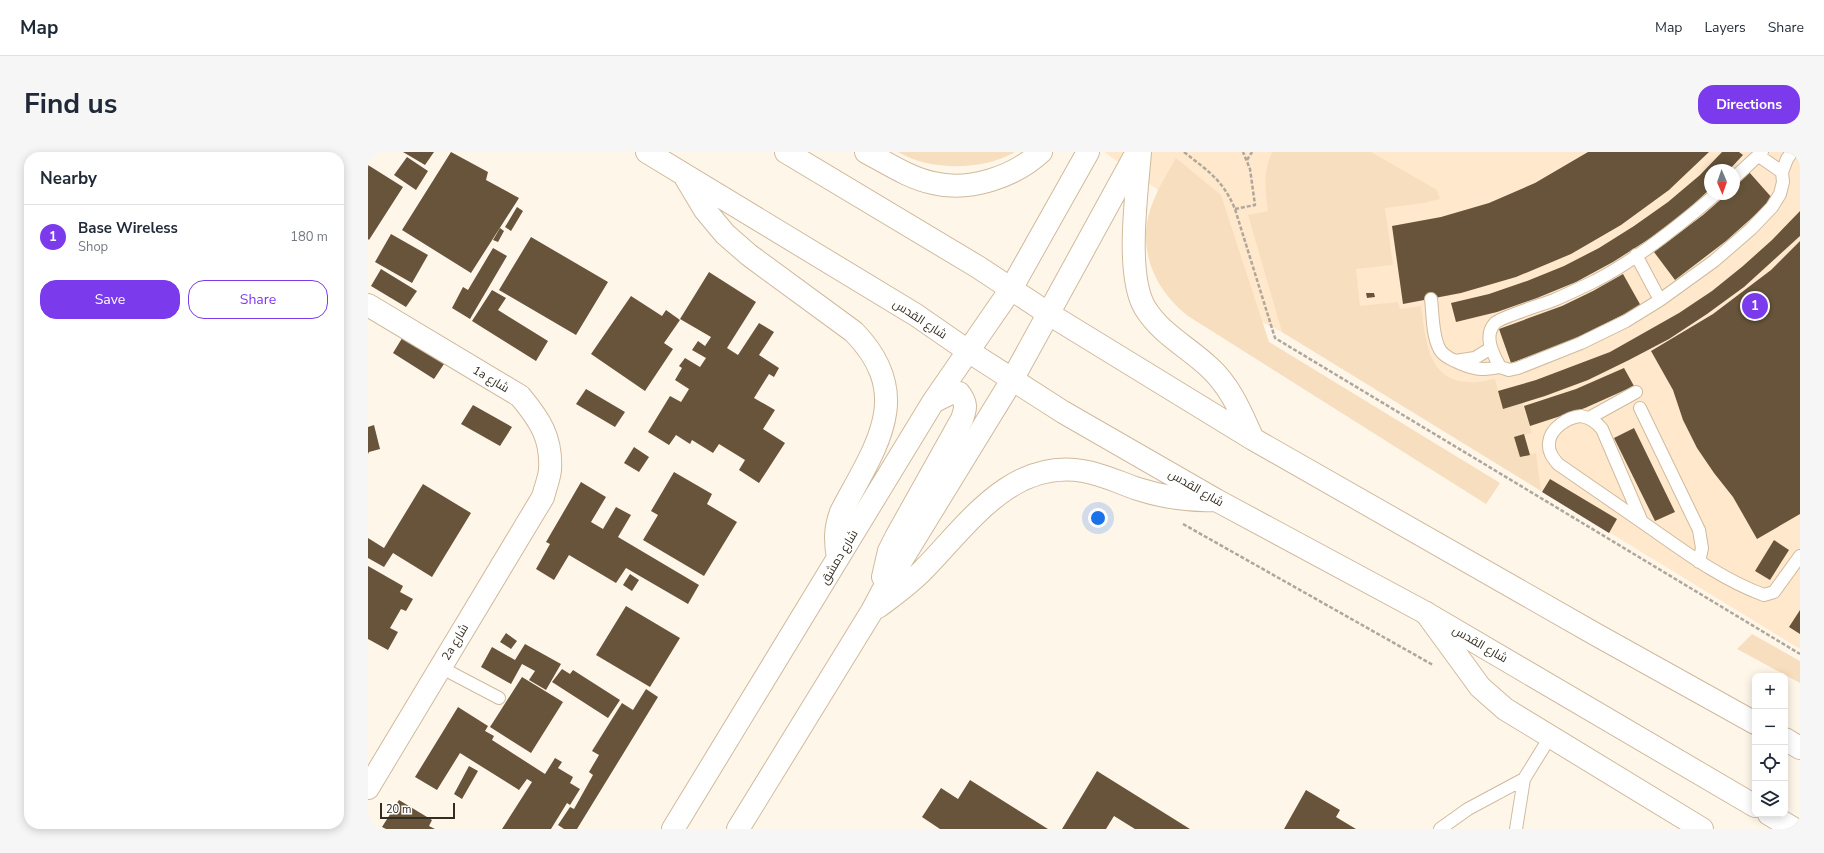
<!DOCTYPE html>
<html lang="en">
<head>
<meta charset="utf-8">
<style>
	body { margin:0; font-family:"Nunito Sans",Cairo,sans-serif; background:#f6f6f7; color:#1f2937 }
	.controls { position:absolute; right:12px; bottom:12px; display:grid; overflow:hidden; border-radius:8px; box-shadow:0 2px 10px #0003 }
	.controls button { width:36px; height:36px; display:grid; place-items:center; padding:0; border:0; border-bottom:1px solid #e0e1e3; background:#fff; color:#1f2937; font:20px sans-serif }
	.compass { position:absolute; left:1336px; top:12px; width:36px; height:36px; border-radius:50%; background:#fff; box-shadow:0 2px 10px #0003; rotate:178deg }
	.scale { position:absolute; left:12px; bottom:10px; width:75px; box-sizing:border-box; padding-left:4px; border:2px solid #342c20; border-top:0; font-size:11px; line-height:14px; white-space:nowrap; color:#342c20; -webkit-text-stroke:3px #fff; paint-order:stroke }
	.you { position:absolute; left:730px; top:366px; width:14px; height:14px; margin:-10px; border:3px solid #fff; border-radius:50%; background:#1a73e8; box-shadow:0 0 0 6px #1a73e833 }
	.badge { display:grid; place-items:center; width:26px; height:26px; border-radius:50%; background:#7c3aed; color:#fff; font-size:13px; font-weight:700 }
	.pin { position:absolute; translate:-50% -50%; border:2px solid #fff; box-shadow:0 1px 4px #0006 }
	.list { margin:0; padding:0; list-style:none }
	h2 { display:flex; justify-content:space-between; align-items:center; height:52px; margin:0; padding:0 16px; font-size:17px }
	h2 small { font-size:13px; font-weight:400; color:#747a83 }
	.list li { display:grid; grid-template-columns:26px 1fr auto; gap:12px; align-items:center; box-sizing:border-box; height:64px; padding:0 16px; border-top:1px solid #e0e1e3 }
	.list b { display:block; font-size:15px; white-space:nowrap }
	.list p { margin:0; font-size:13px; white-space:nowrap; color:#747a83 }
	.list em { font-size:13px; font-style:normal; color:#747a83 }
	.actions { display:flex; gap:8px; padding:12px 16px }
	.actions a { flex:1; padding:9px 0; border:1px solid #7c3aed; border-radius:16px; text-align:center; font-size:14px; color:#7c3aed }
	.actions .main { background:#7c3aed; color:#fff }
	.icon { flex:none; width:22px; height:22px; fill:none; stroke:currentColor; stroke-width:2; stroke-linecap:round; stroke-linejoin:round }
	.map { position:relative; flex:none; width:1432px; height:677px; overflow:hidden; border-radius:16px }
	header { display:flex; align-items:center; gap:24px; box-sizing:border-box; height:56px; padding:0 20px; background:#fff; border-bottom:1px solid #e0e1e3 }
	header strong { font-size:19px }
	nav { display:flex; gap:22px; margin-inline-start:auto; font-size:14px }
	.intro { display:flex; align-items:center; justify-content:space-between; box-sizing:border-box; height:96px; padding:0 24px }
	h1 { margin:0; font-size:28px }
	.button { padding:10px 18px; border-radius:16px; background:#7c3aed; color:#fff; font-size:14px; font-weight:700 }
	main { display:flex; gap:24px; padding:0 24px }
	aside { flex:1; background:#fff; border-radius:16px; box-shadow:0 2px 10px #0003 }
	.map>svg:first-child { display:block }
	.built { fill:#ffe8cb; fill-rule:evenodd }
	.green { fill:#f7debe }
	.building { fill:#67543a }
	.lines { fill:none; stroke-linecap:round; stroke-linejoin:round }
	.lane-casing { stroke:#d0ba9d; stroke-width:14 }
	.street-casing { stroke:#d0ba9d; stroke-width:24 }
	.secondary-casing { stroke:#d0ba9d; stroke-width:24 }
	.path { stroke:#b0a79b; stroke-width:2.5; stroke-dasharray:4 2; stroke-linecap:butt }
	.lane { stroke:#fff; stroke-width:12 }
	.street { stroke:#fff; stroke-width:22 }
	.secondary { stroke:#fff; stroke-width:22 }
	.labels { text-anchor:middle; stroke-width:4; stroke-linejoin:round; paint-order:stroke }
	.street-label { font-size:12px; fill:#342c20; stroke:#fff }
</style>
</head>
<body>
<header>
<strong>Map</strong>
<nav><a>Map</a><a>Layers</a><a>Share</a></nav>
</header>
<div class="intro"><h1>Find us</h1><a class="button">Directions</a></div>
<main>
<aside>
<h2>Nearby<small></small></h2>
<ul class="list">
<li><span class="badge">1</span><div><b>Base Wireless</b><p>Shop</p></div><em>180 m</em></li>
</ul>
<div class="actions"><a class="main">Save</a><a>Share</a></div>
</aside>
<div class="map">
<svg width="1432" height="677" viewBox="0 0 1432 677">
	<rect width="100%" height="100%" fill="#fff6ea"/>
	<path class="built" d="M 736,0 L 1432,0 L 1432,497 L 914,180 L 894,170 L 826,70 L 790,38 ZM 1342,18 L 1366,18 L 1366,42 L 1342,42 Z"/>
	<path class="green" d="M 530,0 L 647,0 C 614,19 562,19 530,0 Z
		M 904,0 L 1003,0 L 1069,38 L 1072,47 L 1056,51 L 1017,56 L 1025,113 L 988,117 L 992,154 L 1030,150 L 1032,157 L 1053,154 C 1058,186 1058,229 1102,230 C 1110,231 1119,228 1127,227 L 1135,257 L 1154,251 L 1164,281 L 1146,286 L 1152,305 L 1168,301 L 1173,339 L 914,180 L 880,63 L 900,59 C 897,38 895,20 904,0 Z
		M 808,6 L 853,43 L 901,190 L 1132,331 L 1118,352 L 820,164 C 788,139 769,99 782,58 C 788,40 798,23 808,6 Z
		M 1384,482 L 1432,509 L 1432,531 L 1369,497 Z"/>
	<path class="building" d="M 35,0 L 66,0 L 57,13 Z
		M 83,0 L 120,20 L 118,28 L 151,46 L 103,121 L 34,78 Z
		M 1220,0 L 1341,0 L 1301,38 L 1253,73 L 1203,102 L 1148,125 L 1093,141 L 1035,152 L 1024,74 L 1073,65 L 1121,51 L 1167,31 Z
		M 1354,0 L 1371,0 L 1375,3 L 1361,18 L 1342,18 L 1342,37 L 1315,62 L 1281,87 L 1245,110 L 1208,130 L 1169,146 L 1129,160 L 1088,170 L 1083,151 L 1121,142 L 1159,129 L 1196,114 L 1231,96 L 1266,74 L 1300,50 L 1332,23 Z
		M 39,5 L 60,19 L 48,38 L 26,23 Z
		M 0,13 L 35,35 L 1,88 L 0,87 Z
		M 1381,20 L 1405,47 L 1358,89 L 1307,128 L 1286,100 L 1335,63 L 1359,42 L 1366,42 L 1366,35 Z
		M 149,55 L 155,59 L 143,79 L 137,75 Z
		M 1432,59 L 1432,84 L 1376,135 L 1339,162 L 1301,187 L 1261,208 L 1220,228 L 1177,244 L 1135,257 L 1130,239 L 1168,228 L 1242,200 L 1311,161 L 1344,139 L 1375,114 L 1404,88 Z
		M 132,76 L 136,79 L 130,90 L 125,88 Z
		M 23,82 L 60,103 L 44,131 L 7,110 Z
		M 163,85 L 240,130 L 208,183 L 131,138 Z
		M 1432,89 L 1432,362 L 1389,387 L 1365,345 L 1346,321 L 1329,296 L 1315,268 L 1305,238 L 1283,199 L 1345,162 L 1403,118 Z
		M 125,96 L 139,104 L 102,167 L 84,156 L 95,135 L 100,138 Z
		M 13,117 L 49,139 L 38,155 L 3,134 Z
		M 341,120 L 388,150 L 359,196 L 370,203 L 391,171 L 406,180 L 391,203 L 411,216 L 406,225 L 401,222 L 386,246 L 407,258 L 395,277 L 417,291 L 391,331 L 371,318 L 377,308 L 351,292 L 345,301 L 324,288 L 322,292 L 308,283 L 301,293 L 280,280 L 302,244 L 313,250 L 321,237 L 307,228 L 314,216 L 311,214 L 317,206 L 332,215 L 338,206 L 324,198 L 330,189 L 337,194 L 343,185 L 312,167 Z
		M 1255,122 L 1273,154 L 1202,189 L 1143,211 L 1131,177 L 1194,154 L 1225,139 Z
		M 124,138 L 138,146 L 130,158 L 180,189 L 168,209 L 104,169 Z
		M 998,141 L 1006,141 L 1007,145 L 999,146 Z
		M 263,144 L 294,164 L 298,158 L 312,168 L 296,191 L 305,197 L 277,239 L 223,202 Z
		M 36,183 L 78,209 L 66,227 L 25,201 Z
		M 1256,216 L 1266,234 L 1217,256 L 1162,274 L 1156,254 L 1208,237 Z
		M 218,237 L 257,260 L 247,275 L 208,252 Z
		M 105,253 L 144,275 L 132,294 L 93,272 Z
		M 6,273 L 12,297 L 1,300 L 0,302 L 0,275 Z
		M 1266,276 L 1307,360 L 1287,369 L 1246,286 Z
		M 1156,282 L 1162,303 L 1152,305 L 1146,285 Z
		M 266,295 L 281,305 L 271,320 L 256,311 Z
		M 306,320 L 344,342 L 339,352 L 369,370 L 336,424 L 275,388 L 290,363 L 283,359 Z
		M 1182,327 L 1249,367 L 1241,381 L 1174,340 Z
		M 213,330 L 238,345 L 223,370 L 235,377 L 248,355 L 263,363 L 250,385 L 331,433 L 320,452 L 258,416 L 248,431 L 201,403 L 186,428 L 168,417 L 182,392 L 178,390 Z
		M 55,332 L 103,361 L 64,425 L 25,401 L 16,415 L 0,406 L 0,386 L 16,396 Z
		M 1406,388 L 1421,398 L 1402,428 L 1387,419 Z
		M 0,414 L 35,434 L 32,440 L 45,447 L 38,459 L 33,457 L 22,476 L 30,480 L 20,498 L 0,487 Z
		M 262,422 L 271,428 L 264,439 L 255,433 Z
		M 258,454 L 312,486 L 282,535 L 228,503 Z
		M 1432,458 L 1432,482 L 1421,475 Z
		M 138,481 L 149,489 L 143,497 L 132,490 Z
		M 157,492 L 193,512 L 178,538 L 161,528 L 167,519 L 154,512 L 143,532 L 113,515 L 124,495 L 147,508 Z
		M 194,517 L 202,522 L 205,518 L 252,548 L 240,566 L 184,530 Z
		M 154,525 L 195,550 L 163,601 L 122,575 Z
		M 278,537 L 290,545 L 209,677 L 196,677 L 190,673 L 202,655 L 206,657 L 225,623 L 221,620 L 231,603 L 224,599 L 254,551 L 265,558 Z
		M 90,555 L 120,574 L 117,579 L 126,584 L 124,588 L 177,622 L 187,606 L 194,610 L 190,616 L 205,625 L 202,631 L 212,637 L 202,653 L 199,651 L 183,677 L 134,677 L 164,630 L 159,627 L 151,638 L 92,601 L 69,638 L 47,625 Z
		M 101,614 L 110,619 L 94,647 L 86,642 Z
		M 729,619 L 822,677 L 767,677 L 746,664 L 738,677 L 694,677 Z
		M 602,628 L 680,677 L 572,677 L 554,665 L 573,636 L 590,647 Z
		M 938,638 L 972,658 L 968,665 L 988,677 L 916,677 Z
		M 31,648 L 64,668 L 61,674 L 67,677 L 18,677 L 14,675 Z"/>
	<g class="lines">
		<g class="lane-casing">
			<path id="lane" d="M 1391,4 L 1414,20
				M 1366,26 L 1394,0
				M 1348,42 C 1312,73 1270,107 1227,129 C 1214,135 1200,142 1186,148 C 1176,152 1133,165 1127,171 C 1115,184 1125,202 1132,215 L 1141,218 L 1150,216 L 1213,191 L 1258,169 L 1292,148 L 1346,109 L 1383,77 L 1404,55 L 1412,42 L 1415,30 L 1414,20 L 1419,7 L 1424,0
				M 1268,103 L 1292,148
				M 1063,147 C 1065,162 1064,182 1071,196 C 1074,203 1081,206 1087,209 C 1103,217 1115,219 1132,215
				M 1087,209 L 1107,206 L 1123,196
				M 1272,256 L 1331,378 L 1334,396 L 1331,410
				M 1213,264 C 1223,266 1228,270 1234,277 L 1274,370 L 1190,312 C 1185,306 1180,300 1181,291 C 1182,276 1200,265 1213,264 Z
				M 1221,266 L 1268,240
				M 1274,370 C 1313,397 1352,427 1396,443 L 1406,440 L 1432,404
				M 72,515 L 131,546
				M 1072,677 L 1100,657 L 1156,627
				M 1148,677 L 1156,627 L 1182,585"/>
		</g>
		<g class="street-casing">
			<path id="street" d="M 0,153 L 152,244 C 172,268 184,286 182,318 C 181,327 177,337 175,345 L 0,636
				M 1058,461 L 1112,535 L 1137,557 L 1334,677"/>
		</g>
		<g class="secondary-casing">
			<path id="secondary" d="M 279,0 L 548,163 L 600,199 L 695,260 L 848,348 L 1058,461 L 1387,654
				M 418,0 L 610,115 L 681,162 L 885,287 L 1227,482 L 1387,571
				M 498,0 C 519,11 541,26 565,31 C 601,40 646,25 673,0
				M 772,0 C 769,40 757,122 777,156 C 793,182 820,195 841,215 C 863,235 873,261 885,287
				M 316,23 L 337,58 L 357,82 L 381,103 L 486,180 C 548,244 507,295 473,360 C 467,376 467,389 470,406
				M 515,425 L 521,399 L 528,385 L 594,267 C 598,256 599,251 591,241 L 583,241 L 565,250
				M 510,455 C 526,443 543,431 557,416 C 600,372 643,307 715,319 C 734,322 752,331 770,337 C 795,345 819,349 845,348
				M 1417,587 L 1432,596
				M 1401,662 L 1426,677
				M 305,677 L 565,250 L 643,137 L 720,0
				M 370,677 L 504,459 L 514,440 L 644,228 L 769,0"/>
		</g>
		<path class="path" d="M 816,0 C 840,19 855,28 867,57 L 907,186 L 1432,502
			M 879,8 L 884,0
			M 867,57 L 887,53 L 882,17 L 875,0
			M 815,372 L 1065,513"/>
		<use href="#lane" class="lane"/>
		<use href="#street" class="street"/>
		<use href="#secondary" class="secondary"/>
	</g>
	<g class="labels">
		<g class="street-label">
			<text transform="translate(552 167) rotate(33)" y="4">شارع القدس</text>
			<text transform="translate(123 227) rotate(31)" y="4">1a شارع</text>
			<text transform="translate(828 336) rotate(30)" y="4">شارع القدس</text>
			<text transform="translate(471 405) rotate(-59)" y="4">شارع دمشق</text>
			<text transform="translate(87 490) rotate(-59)" y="4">2a شارع</text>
			<text transform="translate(1112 492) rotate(30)" y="4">شارع القدس</text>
		</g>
	</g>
</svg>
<div class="controls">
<button>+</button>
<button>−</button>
<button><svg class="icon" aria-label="locate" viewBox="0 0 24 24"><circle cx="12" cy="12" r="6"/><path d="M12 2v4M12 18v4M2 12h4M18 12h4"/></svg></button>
<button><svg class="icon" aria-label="layers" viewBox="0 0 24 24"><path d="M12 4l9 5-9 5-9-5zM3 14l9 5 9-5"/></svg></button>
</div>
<svg class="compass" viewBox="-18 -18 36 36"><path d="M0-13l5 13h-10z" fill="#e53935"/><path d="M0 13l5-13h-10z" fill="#747a83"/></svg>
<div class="scale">20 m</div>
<div class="you"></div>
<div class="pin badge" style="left:1387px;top:154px">1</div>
</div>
</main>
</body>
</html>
